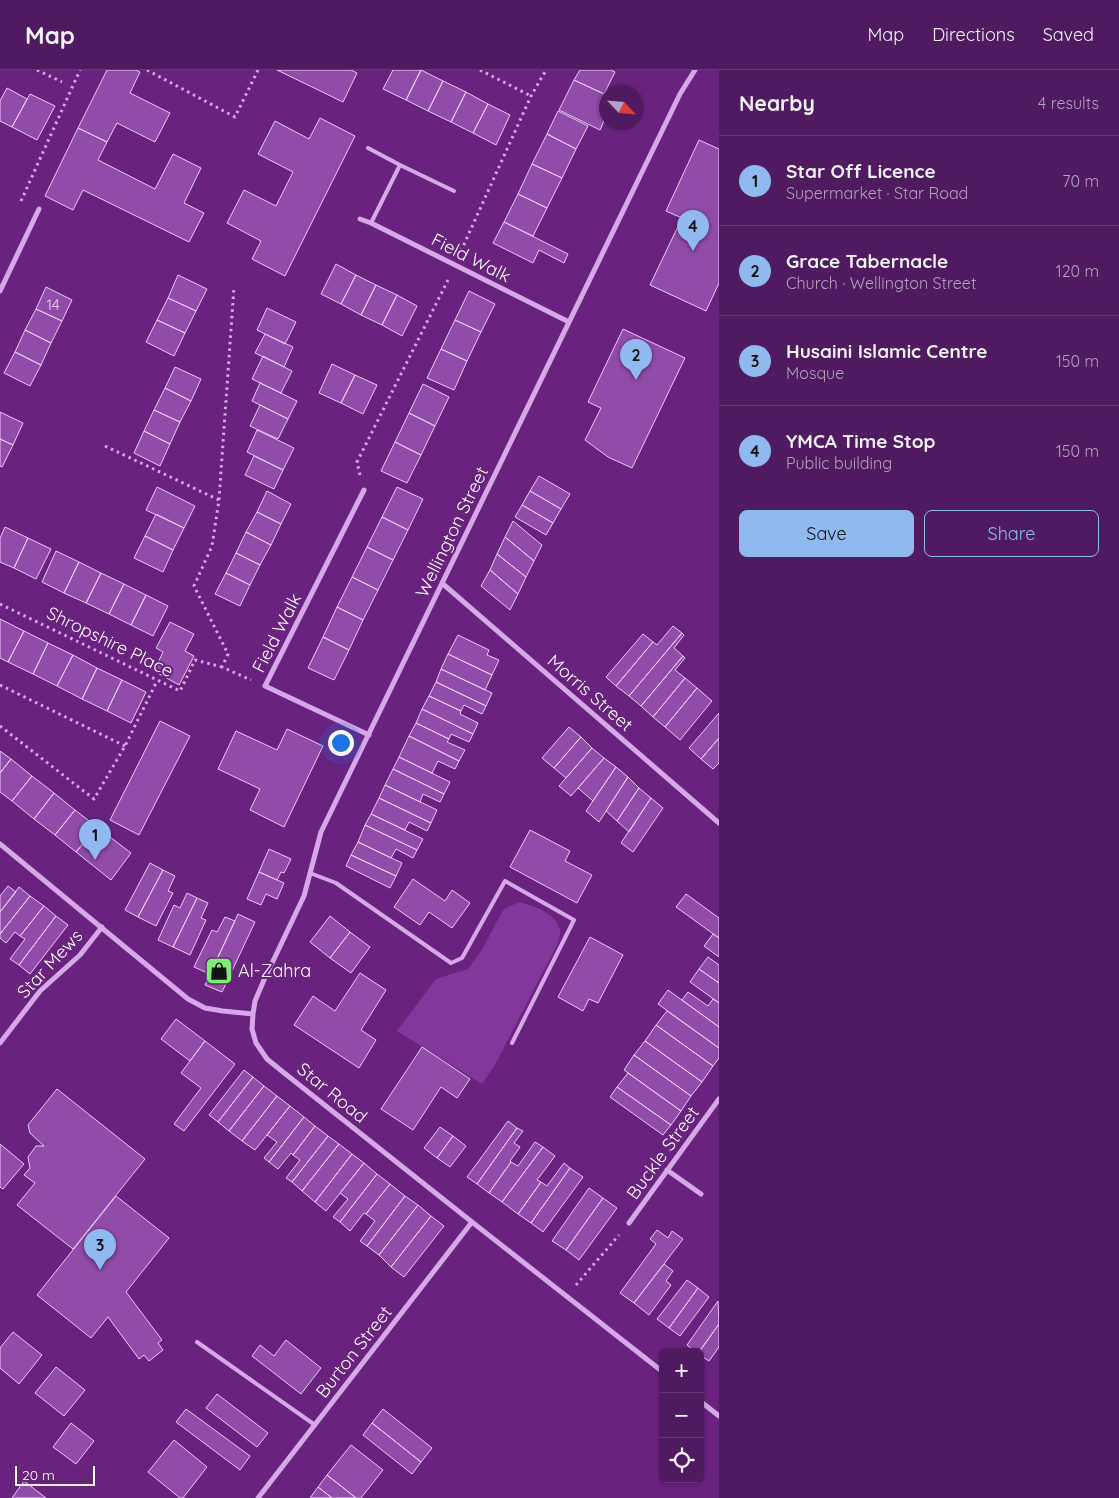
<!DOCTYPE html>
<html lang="en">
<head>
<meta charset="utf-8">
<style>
	body { margin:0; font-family:Quicksand,sans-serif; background:#592768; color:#f1f3f6 }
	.controls { position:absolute; right:15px; bottom:15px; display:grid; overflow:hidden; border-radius:8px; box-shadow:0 1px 4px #0004 }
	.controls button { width:45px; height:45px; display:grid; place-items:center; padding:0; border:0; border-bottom:1px solid #663874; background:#4f1a5f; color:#f1f3f6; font:25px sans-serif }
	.compass { position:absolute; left:599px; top:15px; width:45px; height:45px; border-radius:50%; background:#4f1a5f; box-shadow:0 1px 4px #0004; rotate:116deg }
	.scale { position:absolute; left:15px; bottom:12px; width:80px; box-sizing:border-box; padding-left:5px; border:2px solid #fff; border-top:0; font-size:14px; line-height:18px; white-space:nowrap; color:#fff; -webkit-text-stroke:4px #69237f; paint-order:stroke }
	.you { position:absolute; left:340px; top:672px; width:18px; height:18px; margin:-12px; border:4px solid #fff; border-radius:50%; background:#1a73e8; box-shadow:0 0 0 8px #1a73e833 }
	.badge { display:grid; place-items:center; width:32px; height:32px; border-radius:50%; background:#90b9f0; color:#111; font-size:16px; font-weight:700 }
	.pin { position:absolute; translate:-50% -41px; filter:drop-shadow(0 1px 2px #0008) }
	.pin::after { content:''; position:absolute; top:26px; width:18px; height:15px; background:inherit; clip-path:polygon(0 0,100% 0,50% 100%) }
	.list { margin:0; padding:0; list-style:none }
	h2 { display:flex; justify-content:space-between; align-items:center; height:65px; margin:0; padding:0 20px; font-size:21px }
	h2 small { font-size:16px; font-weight:400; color:#b3a1bd }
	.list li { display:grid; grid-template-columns:32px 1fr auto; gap:15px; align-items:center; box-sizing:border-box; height:90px; padding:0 20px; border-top:1px solid #663874 }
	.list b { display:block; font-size:19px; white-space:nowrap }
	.list p { margin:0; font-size:16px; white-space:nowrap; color:#b3a1bd }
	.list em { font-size:16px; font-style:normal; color:#b3a1bd }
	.actions { display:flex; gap:10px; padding:15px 20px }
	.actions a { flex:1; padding:11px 0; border:1px solid #90b9f0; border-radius:8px; text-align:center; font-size:18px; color:#90b9f0 }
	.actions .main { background:#90b9f0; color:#111 }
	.icon { flex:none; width:28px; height:28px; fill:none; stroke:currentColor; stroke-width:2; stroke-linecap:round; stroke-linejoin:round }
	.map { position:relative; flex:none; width:719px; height:1428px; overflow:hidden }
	header { display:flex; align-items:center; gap:30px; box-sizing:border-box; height:70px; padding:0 25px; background:#4f1a5f; border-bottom:1px solid #663874 }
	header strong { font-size:24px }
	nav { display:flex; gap:28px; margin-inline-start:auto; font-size:18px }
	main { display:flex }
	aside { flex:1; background:#4f1a5f }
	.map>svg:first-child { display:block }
	.green { fill:#83379d }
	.building { fill:#914ba8; stroke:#ebccf5 }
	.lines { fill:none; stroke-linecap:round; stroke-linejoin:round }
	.path { stroke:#d7a8e7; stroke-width:3; stroke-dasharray:2.5 4; stroke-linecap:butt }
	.service { stroke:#d7a8e7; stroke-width:4 }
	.minor { stroke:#d7a8e7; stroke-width:5 }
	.labels { text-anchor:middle; stroke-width:4; stroke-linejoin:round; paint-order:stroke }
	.number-label { font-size:15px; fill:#e4d2e9 }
	.street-label { font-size:18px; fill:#fff; stroke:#69237f }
	.poi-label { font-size:18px; fill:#fff; stroke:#69237f; text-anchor:start }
</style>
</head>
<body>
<header>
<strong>Map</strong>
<nav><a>Map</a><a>Directions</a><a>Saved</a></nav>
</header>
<main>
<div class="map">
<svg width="719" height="1428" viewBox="0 0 719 1428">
	<rect width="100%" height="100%" fill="#69237f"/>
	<path class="green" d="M 519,832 C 534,836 556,843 560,860 C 561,865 558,871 557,875 L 495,995 L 482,1014 L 397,961 L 436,909 L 468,899 L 482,880 L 503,840 Z"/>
	<path class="building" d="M 107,0 L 136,0 L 140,2 L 130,23 L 170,43 L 155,72 L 117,53 L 107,72 L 78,58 Z
		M 277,0 L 351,0 L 357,3 L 343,32 Z
		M 393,0 L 421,0 L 406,30 L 383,19 Z
		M 421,0 L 443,11 L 428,41 L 406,30 Z
		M 580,0 L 611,0 L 615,2 L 604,24 L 574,10 Z
		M 574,10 L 604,24 L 600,32 L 606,35 L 606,46 L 600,60 L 559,40 Z
		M 443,11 L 466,22 L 451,52 L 428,41 Z
		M 7,18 L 27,29 L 12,57 L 0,51 L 0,31 Z
		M 466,22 L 488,34 L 473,63 L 451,52 Z
		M 30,24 L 55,36 L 37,70 L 12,57 Z
		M 488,34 L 510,45 L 496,75 L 473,63 Z
		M 558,41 L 588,56 L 576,79 L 547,64 Z
		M 320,48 L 355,66 L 285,206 L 252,189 L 261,171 L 227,153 L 244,120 L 276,136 L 293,102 L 258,84 L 275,51 L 309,69 Z
		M 78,58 L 107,72 L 98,90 L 155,119 L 173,84 L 201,98 L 184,133 L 204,143 L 189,172 L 83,120 L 73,140 L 45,126 Z
		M 547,64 L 576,79 L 562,108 L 532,94 Z
		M 699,70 L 719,79 L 719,213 L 706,241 L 650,215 L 682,148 L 666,141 Z
		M 532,94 L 562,108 L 547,138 L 518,124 Z
		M 518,124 L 547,138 L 533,166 L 504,152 Z
		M 504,152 L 568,184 L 564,193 L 539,180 L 533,193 L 493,173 Z
		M 336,194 L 356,205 L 341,234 L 321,224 Z
		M 178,205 L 207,219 L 196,241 L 168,228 Z
		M 356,205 L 376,215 L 361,245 L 341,234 Z
		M 376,215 L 397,225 L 382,255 L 361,245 Z
		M 46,217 L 72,230 L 62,251 L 36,239 Z
		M 469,221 L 495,234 L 481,262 L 455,250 Z
		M 397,225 L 417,236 L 402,266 L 382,255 Z
		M 168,228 L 196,241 L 185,263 L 157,250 Z
		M 267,238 L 296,252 L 285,274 L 257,260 Z
		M 36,239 L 62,251 L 51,273 L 25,260 Z
		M 157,250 L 185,263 L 174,286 L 146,272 Z
		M 455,250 L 481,262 L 467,291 L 441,279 Z
		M 623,259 L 685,288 L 632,398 L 608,387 L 585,370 L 601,338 L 588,332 Z
		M 25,260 L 51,273 L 41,295 L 15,282 Z
		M 265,264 L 293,277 L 284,297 L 255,283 Z
		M 441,279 L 467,291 L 454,320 L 427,308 Z
		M 15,282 L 41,295 L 30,316 L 4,303 Z
		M 263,286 L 292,301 L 281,323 L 252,309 Z
		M 332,294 L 355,305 L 341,333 L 319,323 Z
		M 175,297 L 201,309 L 191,331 L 165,318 Z
		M 355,305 L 377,315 L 363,344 L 341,333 Z
		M 260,313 L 297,331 L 288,349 L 252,331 Z
		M 423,314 L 449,327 L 435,356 L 409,343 Z
		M 165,318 L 191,331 L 180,352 L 154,340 Z
		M 260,335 L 288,349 L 278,369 L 250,356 Z
		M 154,340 L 180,352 L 170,374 L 144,361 Z
		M 0,342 L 23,353 L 13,375 L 0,369 Z
		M 409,343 L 435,356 L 421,385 L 395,372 Z
		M 257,360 L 294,378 L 283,400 L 247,382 Z
		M 144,361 L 170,374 L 160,396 L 134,383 Z
		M 0,369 L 13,375 L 2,397 L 0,396 Z
		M 395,372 L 421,385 L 407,413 L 381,401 Z
		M 254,386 L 283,400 L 274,419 L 245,405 Z
		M 539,406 L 570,424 L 561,439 L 530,421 Z
		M 157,417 L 195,436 L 184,458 L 146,440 Z
		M 397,417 L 423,429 L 408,460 L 382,447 Z
		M 267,421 L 291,434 L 281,454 L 257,442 Z
		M 530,421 L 561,439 L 553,453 L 522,435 Z
		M 522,435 L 553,453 L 546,465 L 515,447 Z
		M 257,442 L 281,454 L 271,475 L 246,462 Z
		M 156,444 L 184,458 L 173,480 L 145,466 Z
		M 382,447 L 408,460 L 393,490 L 367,477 Z
		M 513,451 L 542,475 L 534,491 L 505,467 Z
		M 5,457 L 28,468 L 14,498 L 0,492 L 0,468 Z
		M 246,462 L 271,475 L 260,495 L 236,483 Z
		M 145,466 L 173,480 L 163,502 L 134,488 Z
		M 505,467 L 534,491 L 526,507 L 497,484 Z
		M 28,468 L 51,479 L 36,509 L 14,498 Z
		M 367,477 L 393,490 L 378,520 L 352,507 Z
		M 56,481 L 79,492 L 64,523 L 42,512 Z
		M 236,483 L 260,495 L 250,515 L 226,503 Z
		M 497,484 L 526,507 L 518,524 L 490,500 Z
		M 79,492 L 101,503 L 86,533 L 64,523 Z
		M 490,500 L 518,524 L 510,540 L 481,516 Z
		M 101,503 L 124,514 L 109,544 L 86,533 Z
		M 226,503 L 250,515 L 240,536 L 215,524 Z
		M 352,507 L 378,520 L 363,550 L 337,537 Z
		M 124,514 L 146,525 L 131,555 L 109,544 Z
		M 146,525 L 168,536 L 153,566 L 131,555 Z
		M 337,537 L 363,550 L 349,580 L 323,567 Z
		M 0,549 L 24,561 L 8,592 L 0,588 Z
		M 170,552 L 194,564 L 185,581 L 194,586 L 179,615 L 154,601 L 163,582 L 156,578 Z
		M 673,556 L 682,563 L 629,626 L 616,616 L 653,572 L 657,575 Z
		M 24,561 L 48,573 L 33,604 L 8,592 Z
		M 682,563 L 684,565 L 674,578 L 683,586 L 641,636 L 629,626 Z
		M 643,564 L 653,572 L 616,616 L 606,607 Z
		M 458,565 L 489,580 L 487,585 L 499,590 L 492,605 L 448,584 Z
		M 323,567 L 349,580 L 334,610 L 308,598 Z
		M 48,573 L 73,585 L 57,616 L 33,604 Z
		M 448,584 L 492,605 L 485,620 L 441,599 Z
		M 73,585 L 97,598 L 82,629 L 57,616 Z
		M 683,586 L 685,588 L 675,600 L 685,608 L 653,647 L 641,636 Z
		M 97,598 L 122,610 L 107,641 L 82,629 Z
		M 441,599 L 492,623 L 486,636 L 436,612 Z
		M 685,608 L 697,618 L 665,657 L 653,647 Z
		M 122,610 L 146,622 L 131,653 L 107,641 Z
		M 436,612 L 486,636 L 482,644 L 464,635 L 461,641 L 429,626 Z
		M 697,618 L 712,631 L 680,670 L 665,657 Z
		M 429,626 L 461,641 L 460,644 L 478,653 L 473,664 L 422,639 Z
		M 422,639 L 473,664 L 469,672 L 451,664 L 449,669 L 416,653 Z
		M 719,643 L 719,668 L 701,689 L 689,678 Z
		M 160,651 L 190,666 L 139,765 L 110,750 Z
		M 416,653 L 449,669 L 447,672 L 465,680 L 459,691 L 409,666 Z
		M 569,657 L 581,667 L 554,698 L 542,688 Z
		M 287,659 L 323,676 L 284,757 L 250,740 L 260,719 L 218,699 L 236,661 L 277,680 Z
		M 409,666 L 459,691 L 455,699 L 438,691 L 432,703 L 399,687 Z
		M 581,667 L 592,678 L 566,708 L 554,698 Z
		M 719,668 L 719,693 L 713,699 L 701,689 Z
		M 592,678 L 604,688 L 571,726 L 559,716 Z
		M 0,681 L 11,689 L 0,703 Z
		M 399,687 L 450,712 L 444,724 L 393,699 Z
		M 604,688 L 616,697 L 593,731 L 578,718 Z
		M 11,689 L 32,706 L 12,731 L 0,722 L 0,703 Z
		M 616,697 L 628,707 L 599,752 L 586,741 Z
		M 393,699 L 444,724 L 440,732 L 423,724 L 420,732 L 385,715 Z
		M 32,706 L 54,723 L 34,749 L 12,731 Z
		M 628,707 L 639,718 L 617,751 L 606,741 Z
		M 385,715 L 437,740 L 431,753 L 379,728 Z
		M 639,718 L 651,728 L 629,762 L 617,751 Z
		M 54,723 L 75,740 L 55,765 L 34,749 Z
		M 379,728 L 431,753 L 427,761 L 409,752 L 405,760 L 371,744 Z
		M 651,728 L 663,738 L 633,782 L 621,773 Z
		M 75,740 L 97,757 L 76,782 L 55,765 Z
		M 371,744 L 423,769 L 417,780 L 365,755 Z
		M 365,755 L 417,780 L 413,788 L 396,779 L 391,788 L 358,772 Z
		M 97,757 L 131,783 L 111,810 L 76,782 Z
		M 530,760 L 570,781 L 565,791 L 592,805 L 577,833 L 510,797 Z
		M 358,772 L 402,793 L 396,806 L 351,785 Z
		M 269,779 L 291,789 L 284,803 L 281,802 L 277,810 L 259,802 Z
		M 351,785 L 396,806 L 390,818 L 346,796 Z
		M 150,793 L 163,800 L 138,847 L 125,840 Z
		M 163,800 L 175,806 L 168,821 L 173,823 L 156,856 L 138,847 Z
		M 259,802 L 284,813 L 277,829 L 266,824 L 261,835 L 247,829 Z
		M 413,809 L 445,831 L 452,820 L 470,833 L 452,858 L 429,842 L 420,855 L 394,837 Z
		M 8,816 L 16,822 L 0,842 L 0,826 Z
		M 19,817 L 30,826 L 0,864 L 0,842 Z
		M 187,823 L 197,828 L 173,877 L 158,870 L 174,835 L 180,838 Z
		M 686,824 L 719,848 L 719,868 L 676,837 Z
		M 30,826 L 44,836 L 20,866 L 15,862 L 6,873 L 0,868 L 0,864 Z
		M 197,828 L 208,833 L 201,848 L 206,850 L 190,885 L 173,877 Z
		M 44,836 L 56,846 L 19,895 L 10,889 L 25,869 L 20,866 Z
		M 238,844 L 255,852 L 222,922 L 205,915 Z
		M 56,846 L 68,855 L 30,904 L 19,895 Z
		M 330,846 L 350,862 L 330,888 L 310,872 Z
		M 225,847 L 235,851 L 210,904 L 194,897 L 212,860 L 217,862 Z
		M 350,862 L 370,877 L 351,903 L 330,888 Z
		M 713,864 L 719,868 L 719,887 L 704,876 Z
		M 590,867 L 623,885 L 598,933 L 589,929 L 583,941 L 558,927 Z
		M 708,887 L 719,895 L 719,913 L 699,899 Z
		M 699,899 L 719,913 L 719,933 L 690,912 Z
		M 360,903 L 386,920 L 361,960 L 376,970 L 359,998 L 294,955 L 313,926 L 335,941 Z
		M 668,920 L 719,957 L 719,978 L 658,934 Z
		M 688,922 L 708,936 L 713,929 L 719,933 L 719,957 L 682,930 Z
		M 667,941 L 719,978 L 719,988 L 713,996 L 656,955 Z
		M 176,949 L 205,971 L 190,991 L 161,969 Z
		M 656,955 L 713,996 L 702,1012 L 645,971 Z
		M 205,971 L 235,994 L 184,1061 L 174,1054 L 201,1018 L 181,1003 Z
		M 645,971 L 702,1012 L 691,1026 L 634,985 Z
		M 422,977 L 470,1009 L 457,1028 L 441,1017 L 413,1060 L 381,1039 Z
		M 634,985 L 691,1026 L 681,1041 L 624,1000 Z
		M 244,1000 L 253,1007 L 218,1052 L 209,1045 Z
		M 628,1003 L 681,1041 L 671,1055 L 617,1017 Z
		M 253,1007 L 264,1016 L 229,1061 L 218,1052 Z
		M 264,1016 L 277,1026 L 242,1071 L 229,1061 Z
		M 617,1017 L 671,1055 L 663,1065 L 610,1027 Z
		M 57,1019 L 145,1089 L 73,1179 L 17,1135 L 35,1113 L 24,1105 L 30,1098 L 28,1087 L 36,1076 L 44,1076 L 30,1063 L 28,1055 Z
		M 277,1026 L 290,1036 L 255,1080 L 242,1071 Z
		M 290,1036 L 304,1047 L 269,1092 L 264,1088 L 277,1072 L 267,1065 Z
		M 304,1047 L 315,1056 L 293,1085 L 291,1083 L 278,1099 L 269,1092 Z
		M 508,1051 L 517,1058 L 477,1114 L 467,1107 Z
		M 315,1056 L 328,1066 L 292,1112 L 286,1108 L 300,1090 L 293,1085 Z
		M 440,1057 L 453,1066 L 437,1088 L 424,1078 Z
		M 517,1058 L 523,1061 L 514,1073 L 520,1077 L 510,1091 L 511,1092 L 489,1123 L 477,1114 Z
		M 328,1066 L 339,1074 L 302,1121 L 292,1112 Z
		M 453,1066 L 466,1076 L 450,1097 L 437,1088 Z
		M 535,1072 L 543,1077 L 502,1132 L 489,1123 L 511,1092 L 518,1096 Z
		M 0,1074 L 24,1094 L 3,1119 L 0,1117 Z
		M 339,1074 L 352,1084 L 315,1132 L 302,1121 Z
		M 543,1077 L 555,1086 L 537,1110 L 541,1112 L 518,1144 L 502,1132 Z
		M 352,1084 L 364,1093 L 326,1141 L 315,1132 Z
		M 364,1093 L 377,1104 L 340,1152 L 333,1147 L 348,1129 L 340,1123 Z
		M 564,1093 L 570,1098 L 531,1153 L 518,1144 L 541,1112 L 547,1116 Z
		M 570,1098 L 583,1107 L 543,1162 L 531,1153 Z
		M 377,1104 L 390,1114 L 366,1144 L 364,1143 L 350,1161 L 340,1152 Z
		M 390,1114 L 405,1126 L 367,1176 L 360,1171 L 375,1151 L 366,1144 Z
		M 589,1118 L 603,1128 L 566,1180 L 552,1171 Z
		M 116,1126 L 169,1168 L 126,1222 L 162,1270 L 158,1273 L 163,1280 L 149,1291 L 144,1285 L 139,1289 L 108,1247 L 91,1268 L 37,1225 Z
		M 405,1126 L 418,1135 L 379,1185 L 367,1176 Z
		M 603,1128 L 617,1138 L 579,1190 L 566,1180 Z
		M 418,1135 L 431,1146 L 391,1197 L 379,1185 Z
		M 431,1146 L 444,1156 L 404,1207 L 391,1197 Z
		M 657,1160 L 668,1168 L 672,1161 L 683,1169 L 634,1233 L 620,1223 L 656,1174 L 650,1169 Z
		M 664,1194 L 673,1201 L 666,1211 L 671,1215 L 649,1245 L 634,1233 Z
		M 687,1210 L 698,1218 L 669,1258 L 657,1249 Z
		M 698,1218 L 709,1227 L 680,1266 L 669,1258 Z
		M 718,1231 L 719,1254 L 699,1282 L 696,1282 L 687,1275 Z
		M 719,1254 L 719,1277 L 709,1291 L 700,1285 L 700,1282 L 699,1282 Z
		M 13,1262 L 42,1285 L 19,1314 L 0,1298 L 0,1278 Z
		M 286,1270 L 321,1298 L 301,1324 L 252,1286 L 260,1275 L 274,1286 Z
		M 56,1297 L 85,1320 L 64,1346 L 35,1323 Z
		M 217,1324 L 268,1363 L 257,1377 L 206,1338 Z
		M 186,1339 L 250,1386 L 240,1400 L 176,1352 Z
		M 383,1339 L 432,1378 L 421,1392 L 372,1353 Z
		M 71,1353 L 94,1371 L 76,1394 L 53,1377 Z
		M 372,1353 L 421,1392 L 412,1404 L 363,1365 Z
		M 174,1370 L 207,1397 L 183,1428 L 180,1428 L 148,1402 Z
		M 351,1375 L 383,1400 L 361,1428 L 356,1428 L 327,1405 Z
		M 327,1405 L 356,1428 L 332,1428 L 318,1417 Z
		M 24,1411 L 46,1428 L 12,1428 Z
		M 318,1417 L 332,1428 L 310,1428 Z"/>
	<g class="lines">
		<path class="path" d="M 37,0 L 62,12
			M 147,0 L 235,47 L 258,0
			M 480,0 L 531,26
			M 21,131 L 80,0
			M 461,181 L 531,26 L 546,0
			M 105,376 L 219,430 L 212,476 L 194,516 L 228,584 L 222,597 L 251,610
			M 360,405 L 357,392 L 448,210
			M 219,430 L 234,217
			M 0,534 L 180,621 L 195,590 L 222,597
			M 0,615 L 125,676
			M 0,656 L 94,729 L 125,676 L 157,611
			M 576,1215 L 619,1165"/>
		<path class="service" d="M 368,78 L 400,95
			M 371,153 L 400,95 L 454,121
			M 310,803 L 336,813 L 451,893 L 462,888 L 505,811 L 574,850 L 512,973
			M 197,1272 L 315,1355"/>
		<path class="minor" d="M 360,149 L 371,153 L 569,252
			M 0,221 L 39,139
			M 364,420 L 265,616 L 369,665
			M 443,514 L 719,753
			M 0,774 L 188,929 L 205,938 L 223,941 L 253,944
			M 0,973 L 40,921 L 80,885 L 102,857
			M 667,1100 L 701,1124
			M 629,1153 L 719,1029
			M 663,1302 L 472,1152 L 283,1002 L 267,989 L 256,973 L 252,959 L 253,944 L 255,931 L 264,910 L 304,826 L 321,762 L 680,24 L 695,0
			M 700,1331 L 719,1346
			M 258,1428 L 472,1152"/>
	</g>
	<defs>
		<g id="shop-square" transform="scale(1.4375)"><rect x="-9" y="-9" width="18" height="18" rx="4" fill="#77f26b" stroke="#69237f"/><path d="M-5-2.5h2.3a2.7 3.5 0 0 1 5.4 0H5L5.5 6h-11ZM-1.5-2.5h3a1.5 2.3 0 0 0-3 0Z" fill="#111"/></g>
	</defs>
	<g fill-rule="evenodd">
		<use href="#shop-square" x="219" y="901"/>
	</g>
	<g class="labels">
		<g class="number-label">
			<text x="53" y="240">14</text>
		</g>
		<g class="street-label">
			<text transform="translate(471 188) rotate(27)" y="6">Field Walk</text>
			<text transform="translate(452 462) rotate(-64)" y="6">Wellington Street</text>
			<text transform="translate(277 563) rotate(-63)" y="6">Field Walk</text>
			<text transform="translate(110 572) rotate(26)" y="6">Shropshire Place</text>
			<text transform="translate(590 623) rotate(41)" y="6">Morris Street</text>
			<text transform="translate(50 894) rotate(-47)" y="6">Star Mews</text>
			<text transform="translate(332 1023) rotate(39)" y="6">Star Road</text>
			<text transform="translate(663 1083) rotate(-54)" y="6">Buckle Street</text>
			<text transform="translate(354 1282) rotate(-52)" y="6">Burton Street</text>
		</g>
		<g class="poi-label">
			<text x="238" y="907">Al-Zahra</text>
		</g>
	</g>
</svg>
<div class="controls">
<button>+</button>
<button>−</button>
<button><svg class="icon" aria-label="locate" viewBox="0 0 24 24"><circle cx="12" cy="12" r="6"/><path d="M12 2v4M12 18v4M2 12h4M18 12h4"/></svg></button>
</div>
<svg class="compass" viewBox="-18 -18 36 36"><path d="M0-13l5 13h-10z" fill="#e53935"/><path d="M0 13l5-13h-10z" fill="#b3a1bd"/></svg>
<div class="scale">20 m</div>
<div class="you"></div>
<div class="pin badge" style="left:95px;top:790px">1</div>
<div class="pin badge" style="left:636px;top:310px">2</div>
<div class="pin badge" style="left:100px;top:1200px">3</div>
<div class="pin badge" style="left:693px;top:181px">4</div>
</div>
<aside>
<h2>Nearby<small>4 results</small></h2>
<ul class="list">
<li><span class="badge">1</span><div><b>Star Off Licence</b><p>Supermarket · Star Road</p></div><em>70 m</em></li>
<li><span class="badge">2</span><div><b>Grace Tabernacle</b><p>Church · Wellington Street</p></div><em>120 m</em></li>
<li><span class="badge">3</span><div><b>Husaini Islamic Centre</b><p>Mosque</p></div><em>150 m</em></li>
<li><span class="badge">4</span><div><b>YMCA Time Stop</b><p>Public building</p></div><em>150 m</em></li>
</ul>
<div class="actions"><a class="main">Save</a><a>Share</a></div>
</aside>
</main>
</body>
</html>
